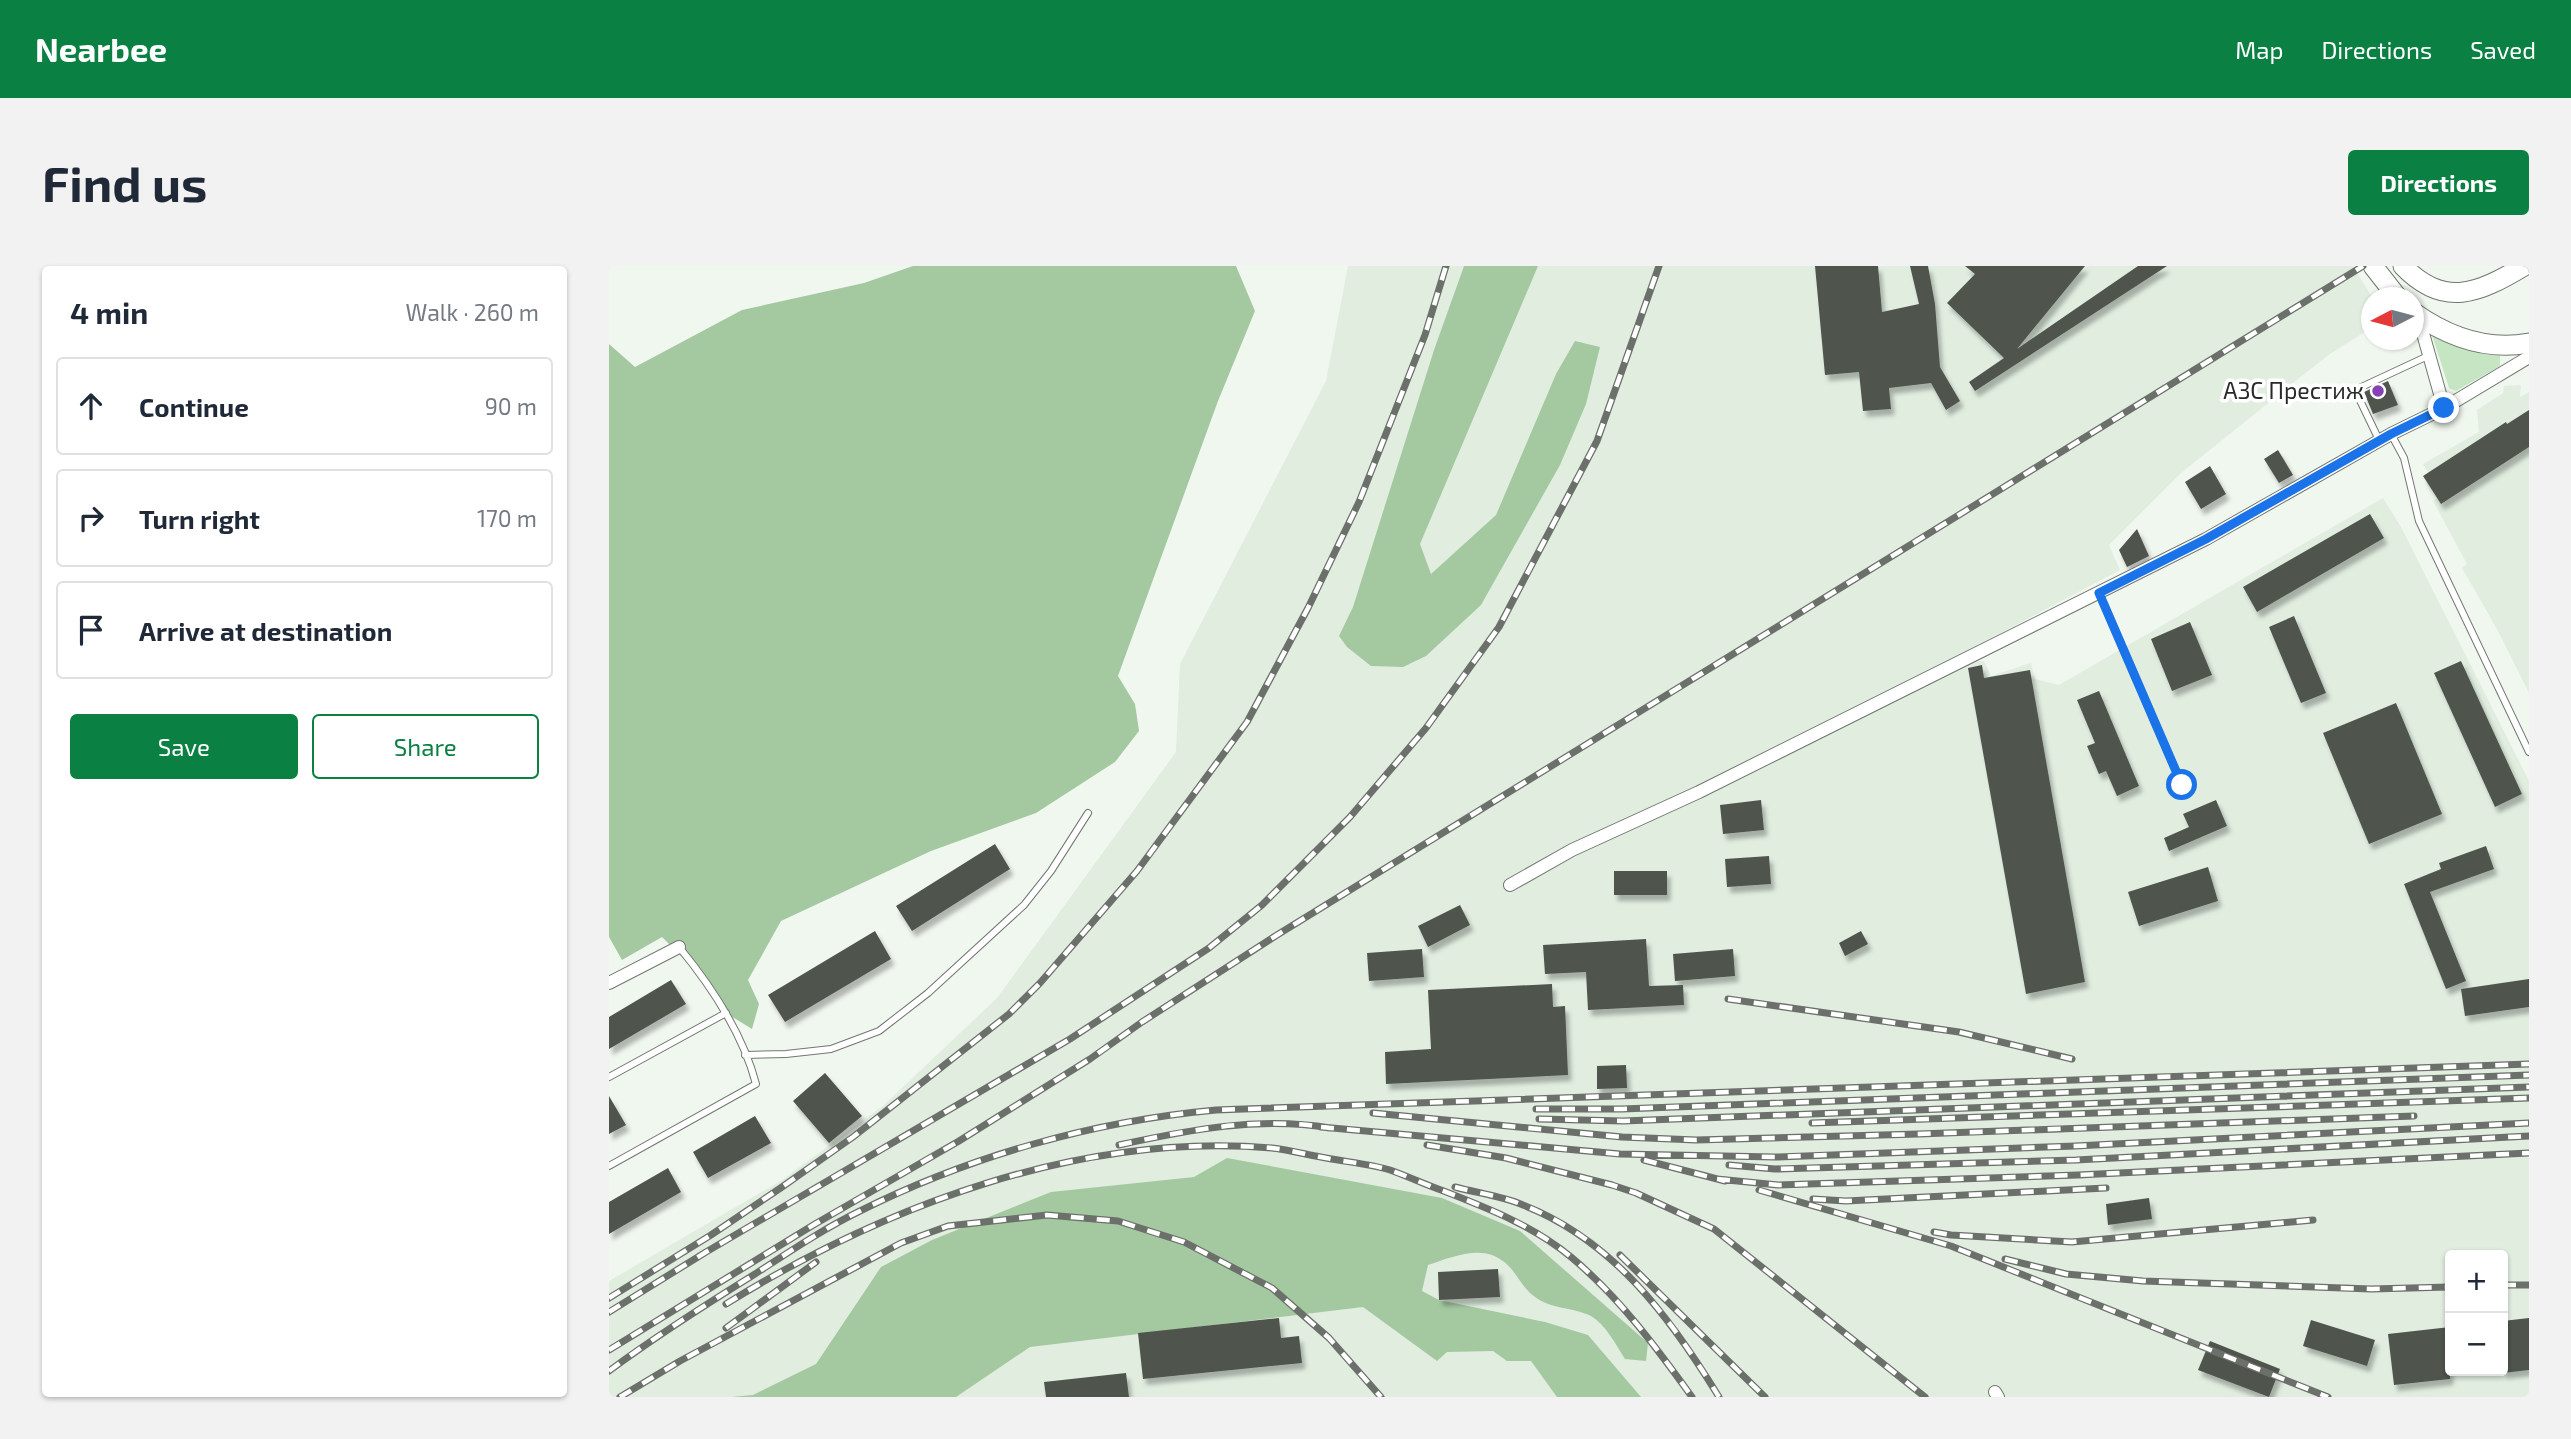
<!DOCTYPE html>
<html lang="en">
<head>
<meta charset="utf-8">
<style>
	body { margin:0; font-family:"Exo 2",sans-serif; background:#f2f2f3; color:#1f2937 }
	.controls { position:absolute; right:21px; bottom:21px; display:grid; overflow:hidden; border-radius:7px; box-shadow:0 2px 5px #0004 }
	.controls button { width:63px; height:63px; display:grid; place-items:center; padding:0; border:0; border-bottom:2px solid #e0e1e3; background:#fff; color:#1f2937; font:35px sans-serif }
	.compass { position:absolute; left:1752px; top:21px; width:63px; height:63px; border-radius:50%; background:#fff; box-shadow:0 2px 5px #0004; rotate:264deg }
	.stop { position:absolute; width:21px; height:21px; margin:-16px; border:5px solid #1a73e8; border-radius:50%; background:#fff }
	.stop.end { background:#1a73e8; border-color:#fff; box-shadow:0 2px 7px #0008 }
	.list { margin:0; padding:0; list-style:none }
	h2 { display:flex; justify-content:space-between; align-items:center; height:91px; margin:0; padding:0 28px; font-size:30px }
	h2 small { font-size:23px; font-weight:400; color:#747a83 }
	.list li { display:grid; grid-template-columns:46px 1fr auto; gap:21px; align-items:center; box-sizing:border-box; height:98px; margin:0 14px 14px; padding:0 14px; border:2px solid #e0e1e3; border-radius:7px }
	.list b { display:block; font-size:26px; white-space:nowrap }
	.list em { font-size:23px; font-style:normal; color:#747a83 }
	.actions { display:flex; gap:14px; padding:21px 28px }
	.actions a { flex:1; padding:16px 0; border:2px solid #0b8043; border-radius:7px; text-align:center; font-size:24px; color:#0b8043 }
	.actions .main { background:#0b8043; color:#fff }
	.icon { flex:none; width:38px; height:38px; fill:none; stroke:currentColor; stroke-width:2; stroke-linecap:round; stroke-linejoin:round }
	.map { position:relative; flex:none; width:1920px; height:1131px; overflow:hidden; border-radius:7px }
	header { display:flex; align-items:center; gap:42px; box-sizing:border-box; height:98px; padding:0 35px; background:#0b8043; color:#fff }
	header strong { font-size:33px }
	nav { display:flex; gap:38px; margin-inline-start:auto; font-size:24px }
	.intro { display:flex; align-items:center; justify-content:space-between; box-sizing:border-box; height:168px; padding:0 42px }
	h1 { margin:0; font-size:49px }
	.button { padding:18px 32px; border-radius:7px; background:#0b8043; color:#fff; font-size:24px; font-weight:700 }
	main { display:flex; gap:42px; padding:0 42px }
	aside { flex:1; background:#fff; border-radius:7px; box-shadow:0 2px 5px #0004 }
	.map>svg:first-child { display:block }
	.built { fill:#e0eddf; fill-rule:evenodd }
	.green { fill:#c6e5c3 }
	.forest { fill:#a4c9a1 }
	.building { fill:#4f554e; filter:url(#shadow) }
	.lines { fill:none; stroke-linecap:round; stroke-linejoin:round }
	.service-casing { stroke:#717771; stroke-width:8 }
	.minor-casing { stroke:#717771; stroke-width:14 }
	.secondary-casing { stroke:#717771; stroke-width:21 }
	.service { stroke:#fff; stroke-width:6 }
	.minor { stroke:#fff; stroke-width:12 }
	.secondary { stroke:#fff; stroke-width:19 }
	.rail-casing { stroke:#6c706b; stroke-width:7 }
	.rail { stroke:#fff; stroke-width:4.5; stroke-dasharray:13; stroke-linecap:butt }
	.route { stroke:#1a73e8; stroke-width:9 }
	.poi-dot { fill:#8541b5; stroke:#fff; stroke-width:2.5 }
	.labels { text-anchor:middle; stroke-width:7; stroke-linejoin:round; paint-order:stroke }
	.poi-label { font-size:23px; fill:#272a27; stroke:#fff; text-anchor:end }
</style>
</head>
<body>
<header>
<strong>Nearbee</strong>
<nav><a>Map</a><a>Directions</a><a>Saved</a></nav>
</header>
<div class="intro"><h1>Find us</h1><a class="button">Directions</a></div>
<main>
<aside>
<h2>4 min<small>Walk · 260 m</small></h2>
<ul class="list">
<li><svg class="icon" aria-label="ahead" viewBox="0 0 24 24"><path d="M12 20V5M6 11l6-6 6 6"/></svg><div><b>Continue</b></div><em>90 m</em></li>
<li><svg class="icon" aria-label="right" viewBox="0 0 24 24"><path d="M7 20v-9h11M14 6l5 5-5 5"/></svg><div><b>Turn right</b></div><em>170 m</em></li>
<li><svg class="icon" aria-label="arrive" viewBox="0 0 24 24"><path d="M6 21V4h12l-3 4 3 4H6"/></svg><div><b>Arrive at destination</b></div></li>
</ul>
<div class="actions"><a class="main">Save</a><a>Share</a></div>
</aside>
<div class="map">
<svg width="1920" height="1131" viewBox="0 0 1920 1131">
	<defs>
		<filter id="shadow"><feDropShadow dx="3.5" dy="6" stdDeviation="2" flood-color="#0004"/></filter>
	</defs>
	<rect width="100%" height="100%" fill="#f0f7ef"/>
	<path class="built" d="M 739,0 L 1744,0 L 1763,31 L 1762,62 L 1718,90 L 1572,207 L 1500,279 L 1511,304 L 1356,386 L 1357,394 L 1375,395 L 1382,410 L 1422,397 L 1426,413 L 1450,419 L 1774,232 L 1792,261 L 1920,515 L 1920,1131 L 0,1131 L 0,1015 L 173,914 L 275,839 L 388,732 L 567,486 L 571,398 L 717,115 ZM 1841,989 L 1894,989 L 1894,1105 L 1841,1105 Z
		M 1912,119 L 1911,131 L 1920,126 L 1920,427 L 1888,363 L 1853,302 L 1858,298 L 1824,235 L 1833,229 L 1814,198 L 1870,166 L 1868,144 L 1894,127 L 1895,120 Z"/>
	<path class="green" d="M 1823,69 L 1863,85 L 1891,89 L 1891,100 L 1847,125 L 1840,122 Z"/>
	<path class="forest" d="M 304,0 L 627,0 L 646,45 L 609,135 L 509,410 L 526,438 L 530,465 L 506,496 L 427,547 L 322,585 L 172,655 L 139,714 L 150,738 L 143,763 L 117,747 L 92,710 L 53,671 L 13,694 L 0,671 L 0,78 L 26,101 L 133,44 L 255,17 Z
		M 855,0 L 929,0 L 811,278 L 822,308 L 887,249 L 947,108 L 966,75 L 991,81 L 977,138 L 951,199 L 872,339 L 817,390 L 794,401 L 762,400 L 738,381 L 730,370 L 744,341 L 825,84 Z
		M 618,892 L 833,932 L 911,965 L 1039,1077 L 1037,1095 L 1016,1093 C 1007,1079 997,1059 982,1050 C 962,1040 941,1045 921,1027 C 906,1012 905,998 883,989 C 863,982 837,993 819,999 L 813,1025 L 830,1034 L 936,1056 L 979,1069 L 1032,1131 L 948,1131 L 922,1095 L 898,1095 L 884,1085 L 838,1086 L 828,1095 L 754,1041 L 421,1081 L 347,1131 L 123,1131 L 144,1129 L 207,1098 L 272,1001 L 323,974 L 442,926 L 585,911 Z"/>
	<path class="building" d="M 1206,0 L 1269,0 L 1273,46 L 1310,38 L 1301,0 L 1319,0 L 1326,38 L 1331,101 L 1351,135 L 1337,144 L 1322,117 L 1280,122 L 1282,143 L 1254,145 L 1250,106 L 1216,109 Z
		M 1356,0 L 1476,0 L 1408,83 L 1529,0 L 1558,0 L 1366,125 L 1360,116 L 1395,92 L 1338,37 L 1366,8 Z
		M 1779,115 L 1789,139 L 1764,148 L 1755,126 Z
		M 1920,144 L 1920,181 L 1832,238 L 1814,210 L 1897,156 L 1898,158 Z
		M 1669,184 L 1684,209 L 1670,217 L 1655,193 Z
		M 1601,200 L 1617,228 L 1592,243 L 1576,216 Z
		M 1761,248 L 1775,272 L 1648,346 L 1634,321 Z
		M 1528,263 L 1540,290 L 1518,301 L 1510,284 Z
		M 1685,350 L 1717,427 L 1692,437 L 1660,361 Z
		M 1581,356 L 1603,409 L 1563,425 L 1542,373 Z
		M 1852,395 L 1913,528 L 1886,541 L 1825,407 Z
		M 1373,399 L 1375,412 L 1421,404 L 1476,716 L 1417,728 L 1359,402 Z
		M 1490,425 L 1530,520 L 1508,530 L 1497,505 L 1490,508 L 1478,480 L 1486,477 L 1468,434 Z
		M 1787,437 L 1833,548 L 1760,578 L 1714,467 Z
		M 1152,534 L 1155,564 L 1114,568 L 1111,539 Z
		M 1607,534 L 1618,560 L 1560,585 L 1555,572 L 1580,561 L 1574,548 Z
		M 386,578 L 401,603 L 303,665 L 287,640 Z
		M 1877,580 L 1885,603 L 1821,626 L 1857,715 L 1837,723 L 1795,618 L 1832,603 L 1830,597 Z
		M 1160,590 L 1162,618 L 1118,621 L 1116,593 Z
		M 1599,601 L 1609,635 L 1530,660 L 1519,626 Z
		M 1005,605 L 1058,605 L 1058,629 L 1005,629 Z
		M 851,639 L 861,659 L 819,681 L 809,660 Z
		M 266,665 L 282,693 L 176,756 L 159,729 Z
		M 1252,665 L 1259,678 L 1236,690 L 1230,677 Z
		M 1037,673 L 1040,720 L 1074,719 L 1075,739 L 979,744 L 977,706 L 936,708 L 934,679 Z
		M 813,683 L 815,711 L 760,715 L 758,687 Z
		M 1124,683 L 1126,710 L 1066,715 L 1064,688 Z
		M 1920,713 L 1920,741 L 1856,750 L 1852,723 Z
		M 62,714 L 77,738 L 0,783 L 0,751 Z
		M 943,718 L 944,741 L 956,740 L 959,809 L 777,818 L 776,786 L 822,783 L 819,724 Z
		M 1017,799 L 1018,822 L 988,823 L 988,800 Z
		M 216,807 L 253,850 L 220,877 L 184,835 Z
		M 0,830 L 17,859 L 0,868 Z
		M 146,850 L 162,877 L 99,912 L 84,886 Z
		M 59,902 L 72,926 L 0,968 L 0,936 Z
		M 1540,932 L 1543,953 L 1499,959 L 1497,938 Z
		M 889,1003 L 891,1031 L 830,1034 L 829,1006 Z
		M 670,1052 L 672,1072 L 690,1070 L 693,1097 L 534,1113 L 529,1067 Z
		M 1920,1052 L 1920,1104 L 1894,1107 L 1894,1055 Z
		M 1702,1054 L 1766,1074 L 1758,1100 L 1694,1080 Z
		M 1841,1061 L 1841,1113 L 1785,1119 L 1779,1068 Z
		M 1601,1075 L 1671,1103 L 1660,1131 L 1589,1104 Z
		M 517,1107 L 520,1131 L 437,1131 L 435,1116 Z"/>
	<g class="lines">
		<g class="service-casing">
			<path id="service" d="M 1782,168 L 1795,192 L 1810,255 L 1920,486
				M 1770,174 L 1746,124 L 1821,89
				M 1490,327 L 1573,519
				M 136,789 L 177,788 L 222,783 L 270,765 L 319,727 L 415,639 L 442,605 L 479,547
				M 0,811 L 117,747
				M 0,900 L 147,818 C 134,768 103,721 70,681"/>
		</g>
		<g class="minor-casing">
			<path id="minor" d="M 1804,52 L 1813,64 L 1835,142
				M 901,619 L 963,584 L 1090,526 L 1597,273 L 1782,168 L 1835,142 L 1920,91
				M 0,717 L 70,681
				M 1386,1126 L 1389,1131"/>
		</g>
		<g class="secondary-casing">
			<path id="secondary" d="M 1764,0 L 1789,32
				M 1794,0 C 1835,43 1870,27 1915,0
				M 1804,46 C 1839,71 1877,85 1920,77"/>
		</g>
		<use href="#service" class="service"/>
		<use href="#minor" class="minor"/>
		<use href="#secondary" class="secondary"/>
		<g class="rail-casing">
			<path id="rail" d="M 1119,733 L 1350,766 L 1463,793
				M 927,843 L 1013,843 L 1920,809
				M 764,847 L 1013,871 L 1087,874 L 1310,868 L 1805,850
				M 930,853 L 1014,855 L 1920,821
				M 1203,857 L 1920,832
				M 712,861 L 1011,888 L 1166,891 L 1466,880 L 1920,857
				M 510,879 C 579,864 651,850 721,862
				M 818,879 L 897,892 L 1003,919 L 1027,927 L 1105,963 L 1316,1131
				M 1035,894 L 1116,915
				M 1120,899 L 1166,903 L 1467,894 L 1920,870
				M 1108,913 L 1169,919 L 1469,909 L 1920,887
				M 846,921 C 868,927 893,930 914,939 C 1004,974 1061,1051 1110,1131
				M 1150,924 L 1342,980 L 1719,1131
				M 1204,933 L 1237,935 L 1497,922
				M 1325,966 L 1342,969 L 1463,976 L 1704,954
				M 1011,989 L 1156,1131
				M 1396,993 L 1457,1008 L 1534,1015 L 1762,1023 L 1841,1021
				M 1894,1019 L 1920,1019
				M 0,1032 L 102,969 L 173,921 L 244,871 L 400,748 L 431,717 L 528,605 L 638,456 L 699,342 L 750,236 L 816,69 L 837,0
				M 117,1038 C 277,939 472,866 663,882 C 681,884 699,889 717,892 C 738,896 761,898 781,904 C 798,910 815,918 832,924 C 878,942 923,959 962,991 C 1010,1031 1047,1081 1083,1131
				M 0,1046 L 97,986 L 461,773 L 600,682 L 653,639 L 741,551 L 817,462 L 890,361 L 988,175 L 1050,0
				M 117,1062 L 207,996
				M 0,1084 L 206,958 L 350,875 L 481,793 L 533,756 L 668,669 L 1754,0
				M 0,1105 C 47,1070 96,1039 146,1008 C 180,986 214,963 251,945 C 361,890 485,855 607,844 L 1920,798
				M 11,1131 L 71,1095 L 292,977 L 339,960 L 438,949 L 509,955 L 575,976 L 663,1022 L 720,1072 L 772,1131"/>
		</g>
		<use href="#rail" class="rail"/>
	</g>
	<g class="lines">
		<path class="route" d="M 1573,519 L 1490,327 L 1597,273 L 1782,168 L 1835,142"/>
	</g>
	<circle class="poi-dot" cx="1769" cy="125" r="7"/>
	<g class="labels">
		<g class="poi-label">
			<text x="1755" y="133">АЗС Престиж</text>
		</g>
	</g>
</svg>
<div class="controls">
<button>+</button>
<button>−</button>
</div>
<svg class="compass" viewBox="-18 -18 36 36"><path d="M0-13l5 13h-10z" fill="#e53935"/><path d="M0 13l5-13h-10z" fill="#747a83"/></svg>
<div class="stop" style="left:1573px;top:519px"></div>
<div class="stop end" style="left:1835px;top:142px"></div>
</div>
</main>
</body>
</html>
